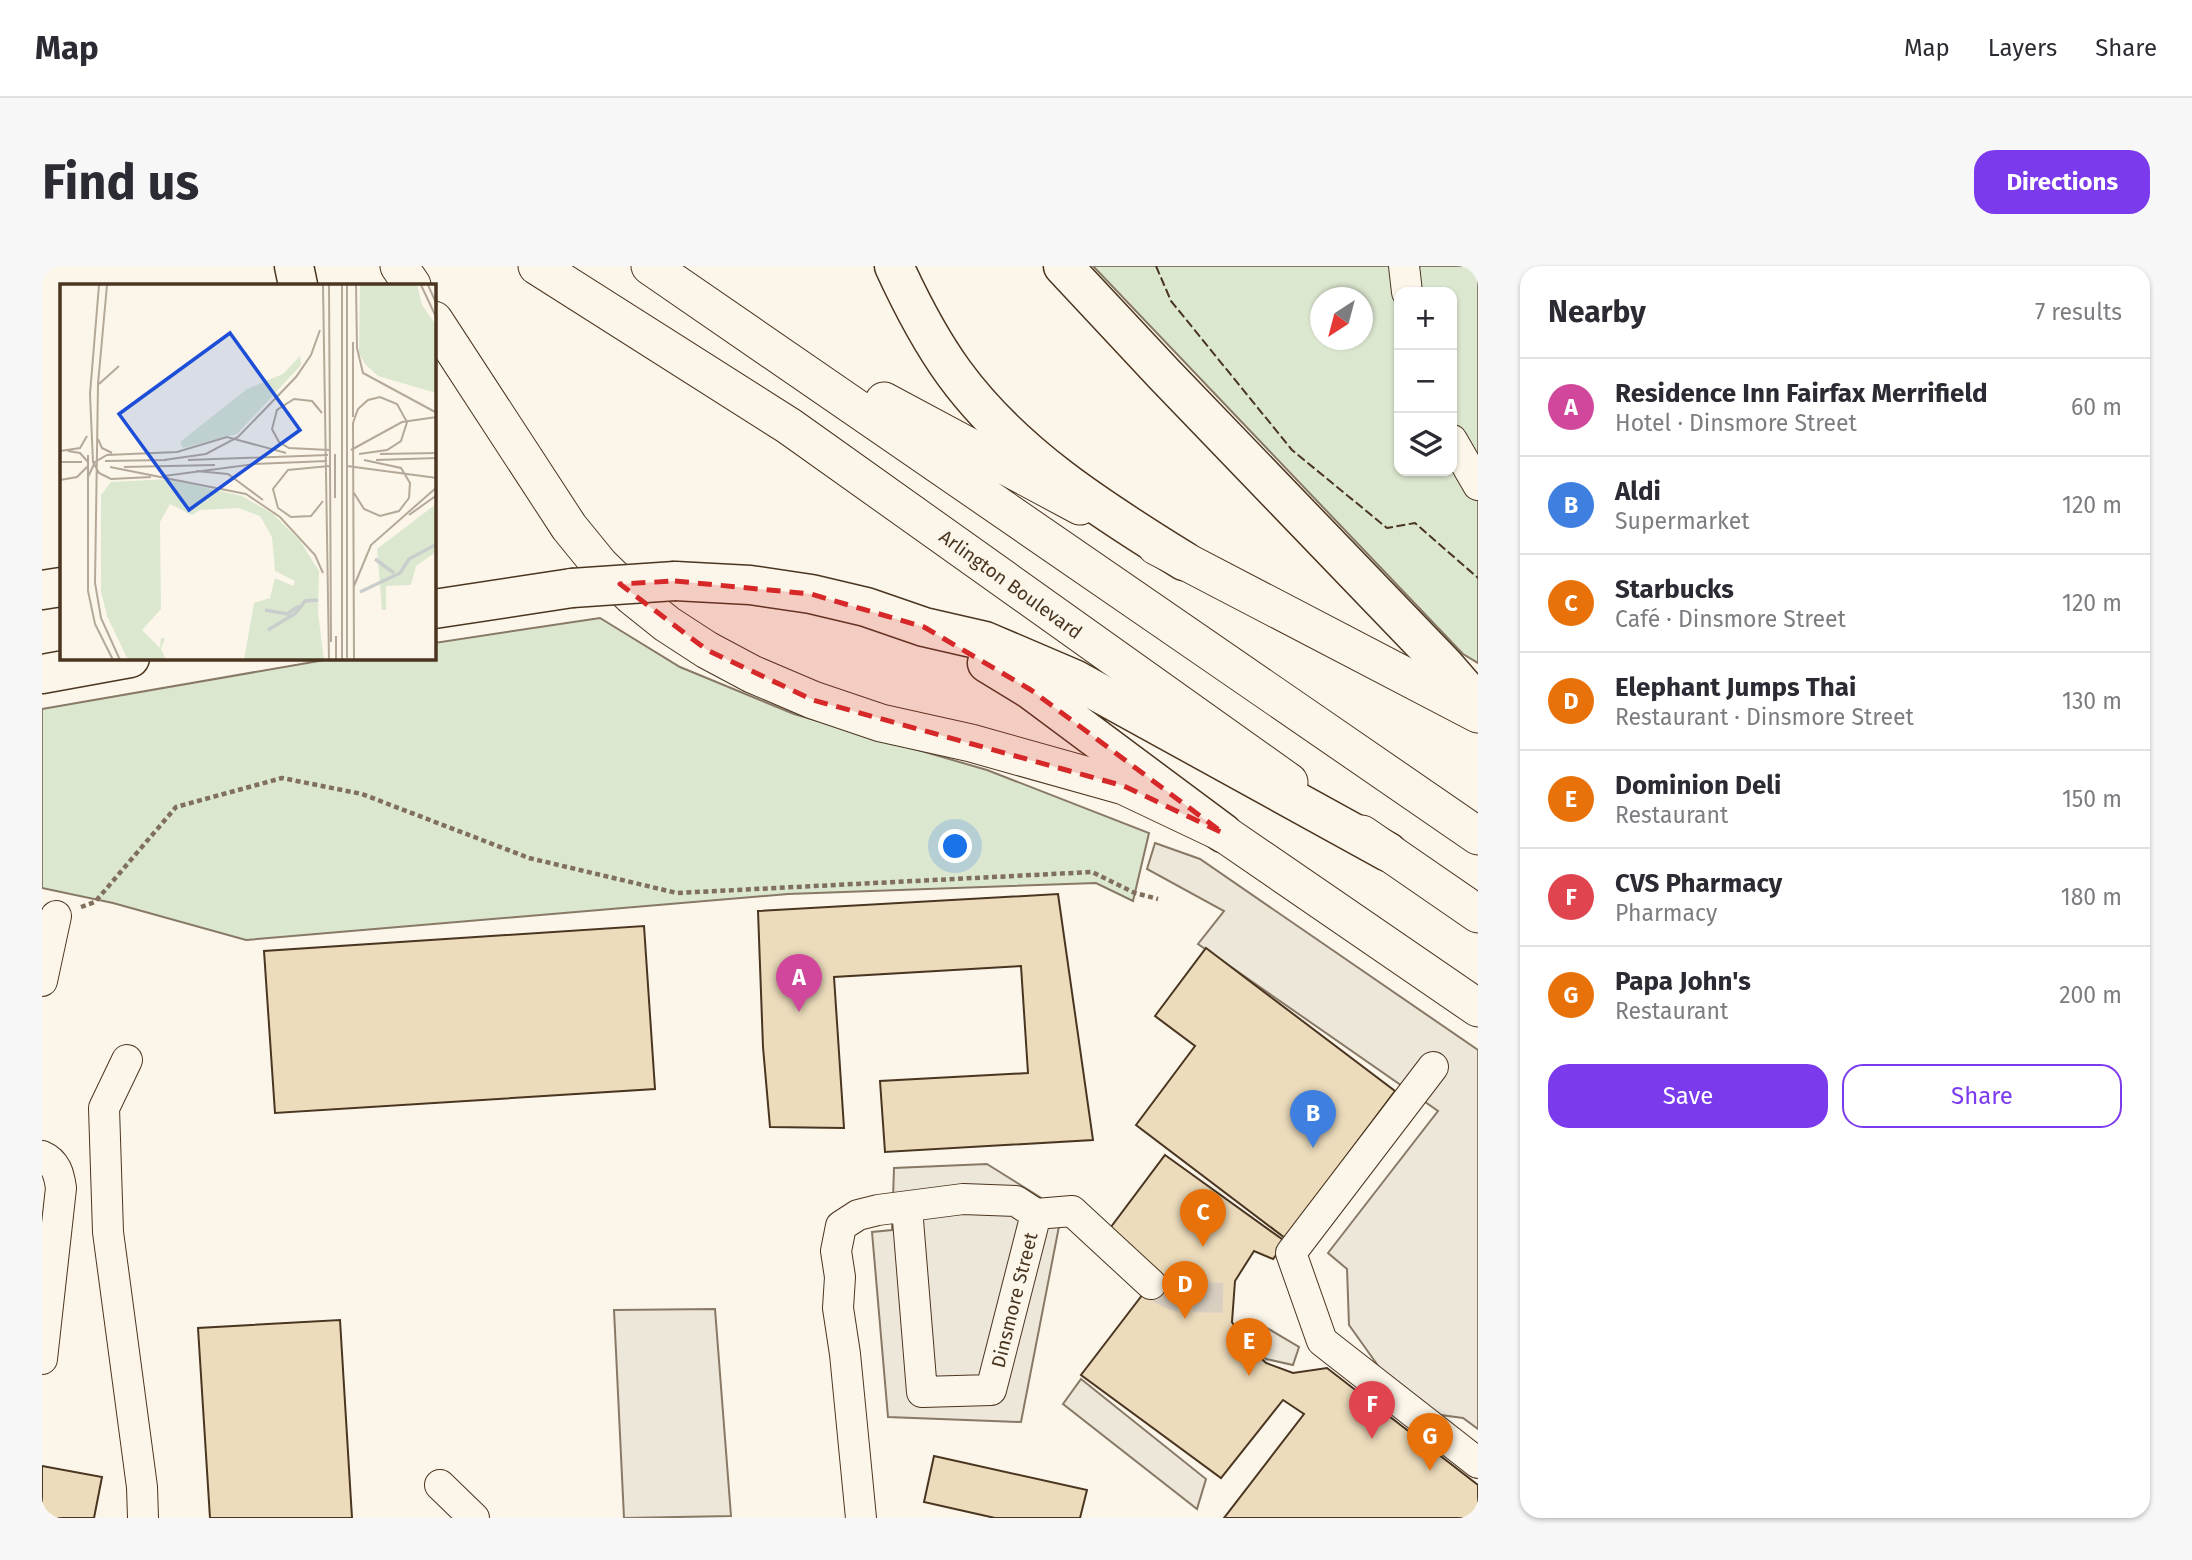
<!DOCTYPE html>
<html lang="en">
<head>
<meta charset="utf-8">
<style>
	body { margin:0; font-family:"Fira Sans",sans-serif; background:#f7f7f7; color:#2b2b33 }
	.controls { position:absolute; right:21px; top:21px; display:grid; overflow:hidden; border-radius:14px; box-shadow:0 2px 5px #0004 }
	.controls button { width:63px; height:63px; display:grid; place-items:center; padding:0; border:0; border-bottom:2px solid #e1e1e2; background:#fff; color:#2b2b33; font:35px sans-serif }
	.compass { position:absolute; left:1268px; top:21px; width:63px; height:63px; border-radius:50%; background:#fff; box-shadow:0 2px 5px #0004; rotate:216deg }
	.you { position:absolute; left:914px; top:581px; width:24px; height:24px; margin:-18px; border:5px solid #fff; border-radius:50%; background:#1a73e8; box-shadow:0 0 0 10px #1a73e833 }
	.badge { display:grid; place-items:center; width:46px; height:46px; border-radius:50%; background:#7c3aed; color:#fff; font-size:23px; font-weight:700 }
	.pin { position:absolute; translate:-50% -58px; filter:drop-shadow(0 2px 4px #0008) }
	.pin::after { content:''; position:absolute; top:37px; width:24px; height:21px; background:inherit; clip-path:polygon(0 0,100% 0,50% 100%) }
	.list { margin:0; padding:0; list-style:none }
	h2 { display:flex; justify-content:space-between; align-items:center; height:91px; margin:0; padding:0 28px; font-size:30px }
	h2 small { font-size:23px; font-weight:400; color:#7c7c81 }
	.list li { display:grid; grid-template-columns:46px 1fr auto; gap:21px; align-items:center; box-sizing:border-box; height:98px; padding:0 28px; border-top:2px solid #e1e1e2 }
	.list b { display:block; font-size:26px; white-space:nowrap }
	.list p { margin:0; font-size:23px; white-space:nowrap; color:#7c7c81 }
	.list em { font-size:23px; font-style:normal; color:#7c7c81 }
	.actions { display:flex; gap:14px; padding:21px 28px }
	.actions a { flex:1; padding:16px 0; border:2px solid #7c3aed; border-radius:21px; text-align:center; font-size:24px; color:#7c3aed }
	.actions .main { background:#7c3aed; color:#fff }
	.icon { flex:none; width:38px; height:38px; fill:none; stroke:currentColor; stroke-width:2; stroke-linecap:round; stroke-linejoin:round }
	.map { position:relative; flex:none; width:1436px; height:1252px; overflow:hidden; border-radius:21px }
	header { display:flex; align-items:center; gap:42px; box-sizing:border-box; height:98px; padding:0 35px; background:#fff; border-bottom:2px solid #e1e1e2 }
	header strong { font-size:33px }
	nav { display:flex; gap:38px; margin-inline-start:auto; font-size:24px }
	.intro { display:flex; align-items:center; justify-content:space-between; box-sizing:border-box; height:168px; padding:0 42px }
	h1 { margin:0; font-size:49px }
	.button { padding:18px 32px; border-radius:21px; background:#7c3aed; color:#fff; font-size:24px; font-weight:700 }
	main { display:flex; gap:42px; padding:0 42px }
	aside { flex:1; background:#fff; border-radius:21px; box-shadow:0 2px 5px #0004 }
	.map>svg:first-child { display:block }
	.green { fill:#dce7d0; stroke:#887966; stroke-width:2; fill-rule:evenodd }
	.parking { fill:#ede7d9; stroke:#887966; stroke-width:2 }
	.building { fill:#ecdcbc; stroke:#4a3520; stroke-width:2 }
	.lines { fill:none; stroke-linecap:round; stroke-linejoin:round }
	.minor-tunnel { stroke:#d8cfc1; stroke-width:30; stroke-dasharray:30 15; stroke-linecap:butt }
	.minor-casing { stroke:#4a3520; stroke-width:32 }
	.major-casing { stroke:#4a3520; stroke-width:39 }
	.highway-casing { stroke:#4a3520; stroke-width:41 }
	.path { stroke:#7f6f5c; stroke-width:4.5; stroke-dasharray:5 3.5; stroke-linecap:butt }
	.minor { stroke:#fbf6e9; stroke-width:30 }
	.major { stroke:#fbf6e9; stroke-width:37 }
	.highway { stroke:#fbf6e9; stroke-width:38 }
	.highway-bridge-casing { stroke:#4a3520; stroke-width:41; stroke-linecap:butt }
	.highway-bridge { stroke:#fbf6e9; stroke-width:38 }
	.fence { stroke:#4a3520; stroke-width:2; stroke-dasharray:9 3.5; stroke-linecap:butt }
	.marked { fill:#d62828; fill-opacity:0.2; stroke:#d62828; stroke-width:5; stroke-dasharray:14 9; stroke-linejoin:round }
	.labels { text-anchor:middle; stroke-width:5; stroke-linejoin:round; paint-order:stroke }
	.street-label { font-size:19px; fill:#4a3520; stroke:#fbf6e9 }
	.inset-river { fill:none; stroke:#c9cecd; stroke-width:3.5 }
	.inset-road { fill:none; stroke:#b4a999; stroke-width:2 }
	.view { fill:#1d4ed8; fill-opacity:0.15; stroke:#1d4ed8; stroke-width:3.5 }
	.inset-edge { fill:none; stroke:#4a3520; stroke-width:3.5 }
</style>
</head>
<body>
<header>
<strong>Map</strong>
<nav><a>Map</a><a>Layers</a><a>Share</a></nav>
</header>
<div class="intro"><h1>Find us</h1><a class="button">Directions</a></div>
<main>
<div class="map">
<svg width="1436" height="1252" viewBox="0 0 1436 1252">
	<rect width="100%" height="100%" fill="#fbf6e9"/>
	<path class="green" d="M 1051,0 L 1436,0 L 1436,397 L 1421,388 ZM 1357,26 L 1410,26 L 1410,205 L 1357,205 ZM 1279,32 L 1321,32 L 1321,74 L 1279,74 Z
		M 558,352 L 638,401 L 752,448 L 945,504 L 1107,567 L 1091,635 L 1054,617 L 746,628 L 204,674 L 71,637 L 0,622 L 0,443 L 294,392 L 392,392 L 392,377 Z"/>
	<path class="parking" d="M 1113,577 L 1158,593 L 1436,784 L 1436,1163 L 1421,1152 L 1384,1147 L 1352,1122 L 1307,1059 L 1305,1003 L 1286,987 L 1396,845 L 1156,678 L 1182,645 L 1105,603 Z
		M 945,898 L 1020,945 L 979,1156 L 846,1151 L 830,966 L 850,964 L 852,902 Z
		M 673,1043 L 689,1250 L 582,1252 L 572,1044 Z
		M 1220,1059 L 1257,1081 L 1251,1099 L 1224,1093 L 1203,1073 Z
		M 1039,1113 L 1164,1213 L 1155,1243 L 1021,1138 Z"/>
	<path class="building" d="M 1016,628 L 1051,874 L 843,886 L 838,815 L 986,807 L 979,700 L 792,711 L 802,862 L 728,861 L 721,781 L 716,645 Z
		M 602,660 L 613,823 L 233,847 L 222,685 Z
		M 1164,682 L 1353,825 L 1243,972 L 1094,859 L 1153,780 L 1113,750 Z
		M 1123,889 L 1244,976 L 1231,993 L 1212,985 L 1193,1015 L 1190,1056 L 1200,1074 L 1224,1097 L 1251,1107 L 1285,1102 L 1436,1219 L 1436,1252 L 1182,1252 L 1262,1148 L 1241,1134 L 1179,1212 L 1039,1109 L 1117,1007 L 1063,969 Z
		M 298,1054 L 310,1252 L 168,1252 L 156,1062 Z
		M 892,1190 L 1045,1224 L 1038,1252 L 953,1252 L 882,1236 Z
		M 0,1200 L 60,1211 L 52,1252 L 0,1252 Z"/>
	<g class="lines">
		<path class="minor-tunnel" d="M 1109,1018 L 1136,1031 L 1191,1032"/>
		<g class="minor-casing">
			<path id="minor" d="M 1362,0 L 1365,26
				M 1410,174 L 1436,219
				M 0,715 L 14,650
				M 85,794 L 62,842 L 66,966 L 100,1221 L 101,1252
				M 1391,801 L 1249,987 L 1280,1075 L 1436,1197
				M 0,890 C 14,896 17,908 19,922 L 0,1093
				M 994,948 L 1030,945 L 1109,1018
				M 398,1219 L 432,1252
				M 819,1252 L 803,1088 L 796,1042 L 798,1011 L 794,985 L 799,960 L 816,949 L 836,944 L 921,933 L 974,935 L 994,948 L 949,1124 L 880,1126 L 865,942"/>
		</g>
		<g class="major-casing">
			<path id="major" d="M 357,0 L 370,19
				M 495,0 L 747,160 L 1247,516
				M 608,0 L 1436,570
				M 392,54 L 527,261 L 558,299 L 590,330 L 625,358 L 665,384 L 710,408 L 771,434 L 839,457 L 929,477 L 1082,520 L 1181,567 L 1436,742
				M 842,135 L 1038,240
				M 1114,280 L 1436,448
				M 1320,568 L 1436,648"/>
		</g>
		<g class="highway-casing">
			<path id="highway" d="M 252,0 L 256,19
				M 852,0 C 869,37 888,74 912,107 C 971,188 1058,243 1142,295
				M 1021,0 L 1121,107 L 1403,400 L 1436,438
				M 633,315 L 708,319 L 769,328 L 824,341 L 882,361 L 943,375 L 1032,413 L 1346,586
				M 0,324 L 19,321
				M 392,343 L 530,322
				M 945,397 L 989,424 L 1181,567
				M 0,408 L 88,392"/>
		</g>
		<path class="path" d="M 39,641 L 53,636 L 134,541 L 240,512 L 320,528 L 487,592 L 635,627 L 1050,606 L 1093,627 L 1116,633"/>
		<use href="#minor" class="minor"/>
		<use href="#major" class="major"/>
		<use href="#highway" class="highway"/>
		<g class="highway-bridge-casing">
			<path id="highway-bridge" d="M 530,322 L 633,315"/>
		</g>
		<use href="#highway-bridge" class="highway-bridge"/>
		<path class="fence" d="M 1114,0 L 1129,35 L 1250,184 L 1345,262 L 1373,257 L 1436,312"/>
	</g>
	<path class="marked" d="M 633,315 L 769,328 L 882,361 L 989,424 L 1181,567 L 1082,520 L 771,434 L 665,384 L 578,318 Z"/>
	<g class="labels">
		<g class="street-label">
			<text transform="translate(969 318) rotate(36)" y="7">Arlington Boulevard</text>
			<text transform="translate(972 1034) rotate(-76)" y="7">Dinsmore Street</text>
		</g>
	</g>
	<g transform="translate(18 18)">
		<rect width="376" height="376" fill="#fbf6e9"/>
		<path d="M 300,1 L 357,1 L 362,21 L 376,41 L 376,109 L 318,92 L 305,80 L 299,69 ZM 240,72 L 241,81 L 177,150 L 123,164 L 120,158 L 187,105 L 223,90 ZM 109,195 L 182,212 L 213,230 L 240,257 L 259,287 L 258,329 L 264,376 L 184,376 L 194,319 L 210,314 L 215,294 L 233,302 L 235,297 L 215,287 L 212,253 L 200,232 L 178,224 L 140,226 L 132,231 L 110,220 L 100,238 L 101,325 L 82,346 L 100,364 L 101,354 L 105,354 L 101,365 L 106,376 L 68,376 L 47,332 L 41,307 L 41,211 L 51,198 ZM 376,220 L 376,268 L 356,282 L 351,301 L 326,302 L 326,326 L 322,326 L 317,265 Z" fill="#dce7d0"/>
		<path class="inset-river" d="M 315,275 L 334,289M 300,308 L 340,289 L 349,275 L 377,260M 205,326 L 227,330 L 239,322M 208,346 L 236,329 L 245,317 L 258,316"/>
		<path class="inset-road" d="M 39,1 L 30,110 L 33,178 L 39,189 L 51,195 L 91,193M 47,1 L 38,100 L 35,299 L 41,334 L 60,376M 263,1 L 269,376M 269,1 L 271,358M 282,1 L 282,376M 287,1 L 287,374M 296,1 L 297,64 L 303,89 L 377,129M 361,1 L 377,35M 368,1 L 377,21M 293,58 L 293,133M 39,100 L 59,82M 262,129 L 252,117 L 234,115 L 217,126 L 212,145 L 219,158 L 229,164 L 269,166M 38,155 L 42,164 L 52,169M 291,166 L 342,138 L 377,133M 0,167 L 20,164 L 27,152M 8,167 L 20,169 L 28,178M 275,170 L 275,214M 320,170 L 377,169M 28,171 L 28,307 L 35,340 L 53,376M 104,176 L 146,170 L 178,153 L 236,93 L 251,71 L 260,46M 128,176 L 268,171M 316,176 L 377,174M 45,177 L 107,176M 0,178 L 22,178M 193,180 L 267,177M 287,182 L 377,194M 50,183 L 186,210 L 220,233 L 255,271 L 263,289M 64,183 L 155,181M 136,187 L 168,190 L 203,216M 104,192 L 195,180M 28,193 L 35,178 L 47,171 L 117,168 L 167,153 L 226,169M 0,196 L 17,193 L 28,182M 294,209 L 304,225 L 320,232 L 339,227 L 349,214 L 350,199 L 341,184 L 304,176M 263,217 L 251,232 L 231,233 L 218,224 L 213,205 L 228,186 L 269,182M 349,231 L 377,211M 294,302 L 311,261 L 377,203M 276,352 L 276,376M 294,376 L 293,139 L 298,125 L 308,116 L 320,113 L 337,120 L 347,138 L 341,157 L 327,166 L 299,170"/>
		<path class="view" d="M 170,49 L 240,146 L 129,226 L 59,130 Z"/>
		<rect width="376" height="376" class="inset-edge"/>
	</g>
</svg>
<div class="controls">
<button>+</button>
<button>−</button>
<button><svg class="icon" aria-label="layers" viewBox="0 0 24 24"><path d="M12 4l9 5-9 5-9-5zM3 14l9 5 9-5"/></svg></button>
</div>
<svg class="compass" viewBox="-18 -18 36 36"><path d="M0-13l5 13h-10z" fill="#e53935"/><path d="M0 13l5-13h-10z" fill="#7c7c81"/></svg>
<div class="you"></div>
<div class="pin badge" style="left:757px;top:746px;background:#d1479c">A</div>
<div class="pin badge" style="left:1271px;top:882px;background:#3f7fe0">B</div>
<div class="pin badge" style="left:1161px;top:981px;background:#e8710a">C</div>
<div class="pin badge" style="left:1143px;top:1053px;background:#e8710a">D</div>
<div class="pin badge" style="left:1207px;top:1110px;background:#e8710a">E</div>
<div class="pin badge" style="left:1330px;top:1173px;background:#e0444e">F</div>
<div class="pin badge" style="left:1388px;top:1205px;background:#e8710a">G</div>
</div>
<aside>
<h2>Nearby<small>7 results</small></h2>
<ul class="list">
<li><span class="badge" style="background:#d1479c">A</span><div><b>Residence Inn Fairfax Merrifield</b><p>Hotel · Dinsmore Street</p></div><em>60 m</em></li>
<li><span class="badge" style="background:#3f7fe0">B</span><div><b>Aldi</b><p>Supermarket</p></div><em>120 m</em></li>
<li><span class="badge" style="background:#e8710a">C</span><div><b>Starbucks</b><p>Café · Dinsmore Street</p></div><em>120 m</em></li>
<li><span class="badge" style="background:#e8710a">D</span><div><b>Elephant Jumps Thai</b><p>Restaurant · Dinsmore Street</p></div><em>130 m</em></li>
<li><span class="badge" style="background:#e8710a">E</span><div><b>Dominion Deli</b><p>Restaurant</p></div><em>150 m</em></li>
<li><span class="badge" style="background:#e0444e">F</span><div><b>CVS Pharmacy</b><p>Pharmacy</p></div><em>180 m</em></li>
<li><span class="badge" style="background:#e8710a">G</span><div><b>Papa John's</b><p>Restaurant</p></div><em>200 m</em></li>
</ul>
<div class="actions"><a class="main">Save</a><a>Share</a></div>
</aside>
</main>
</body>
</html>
